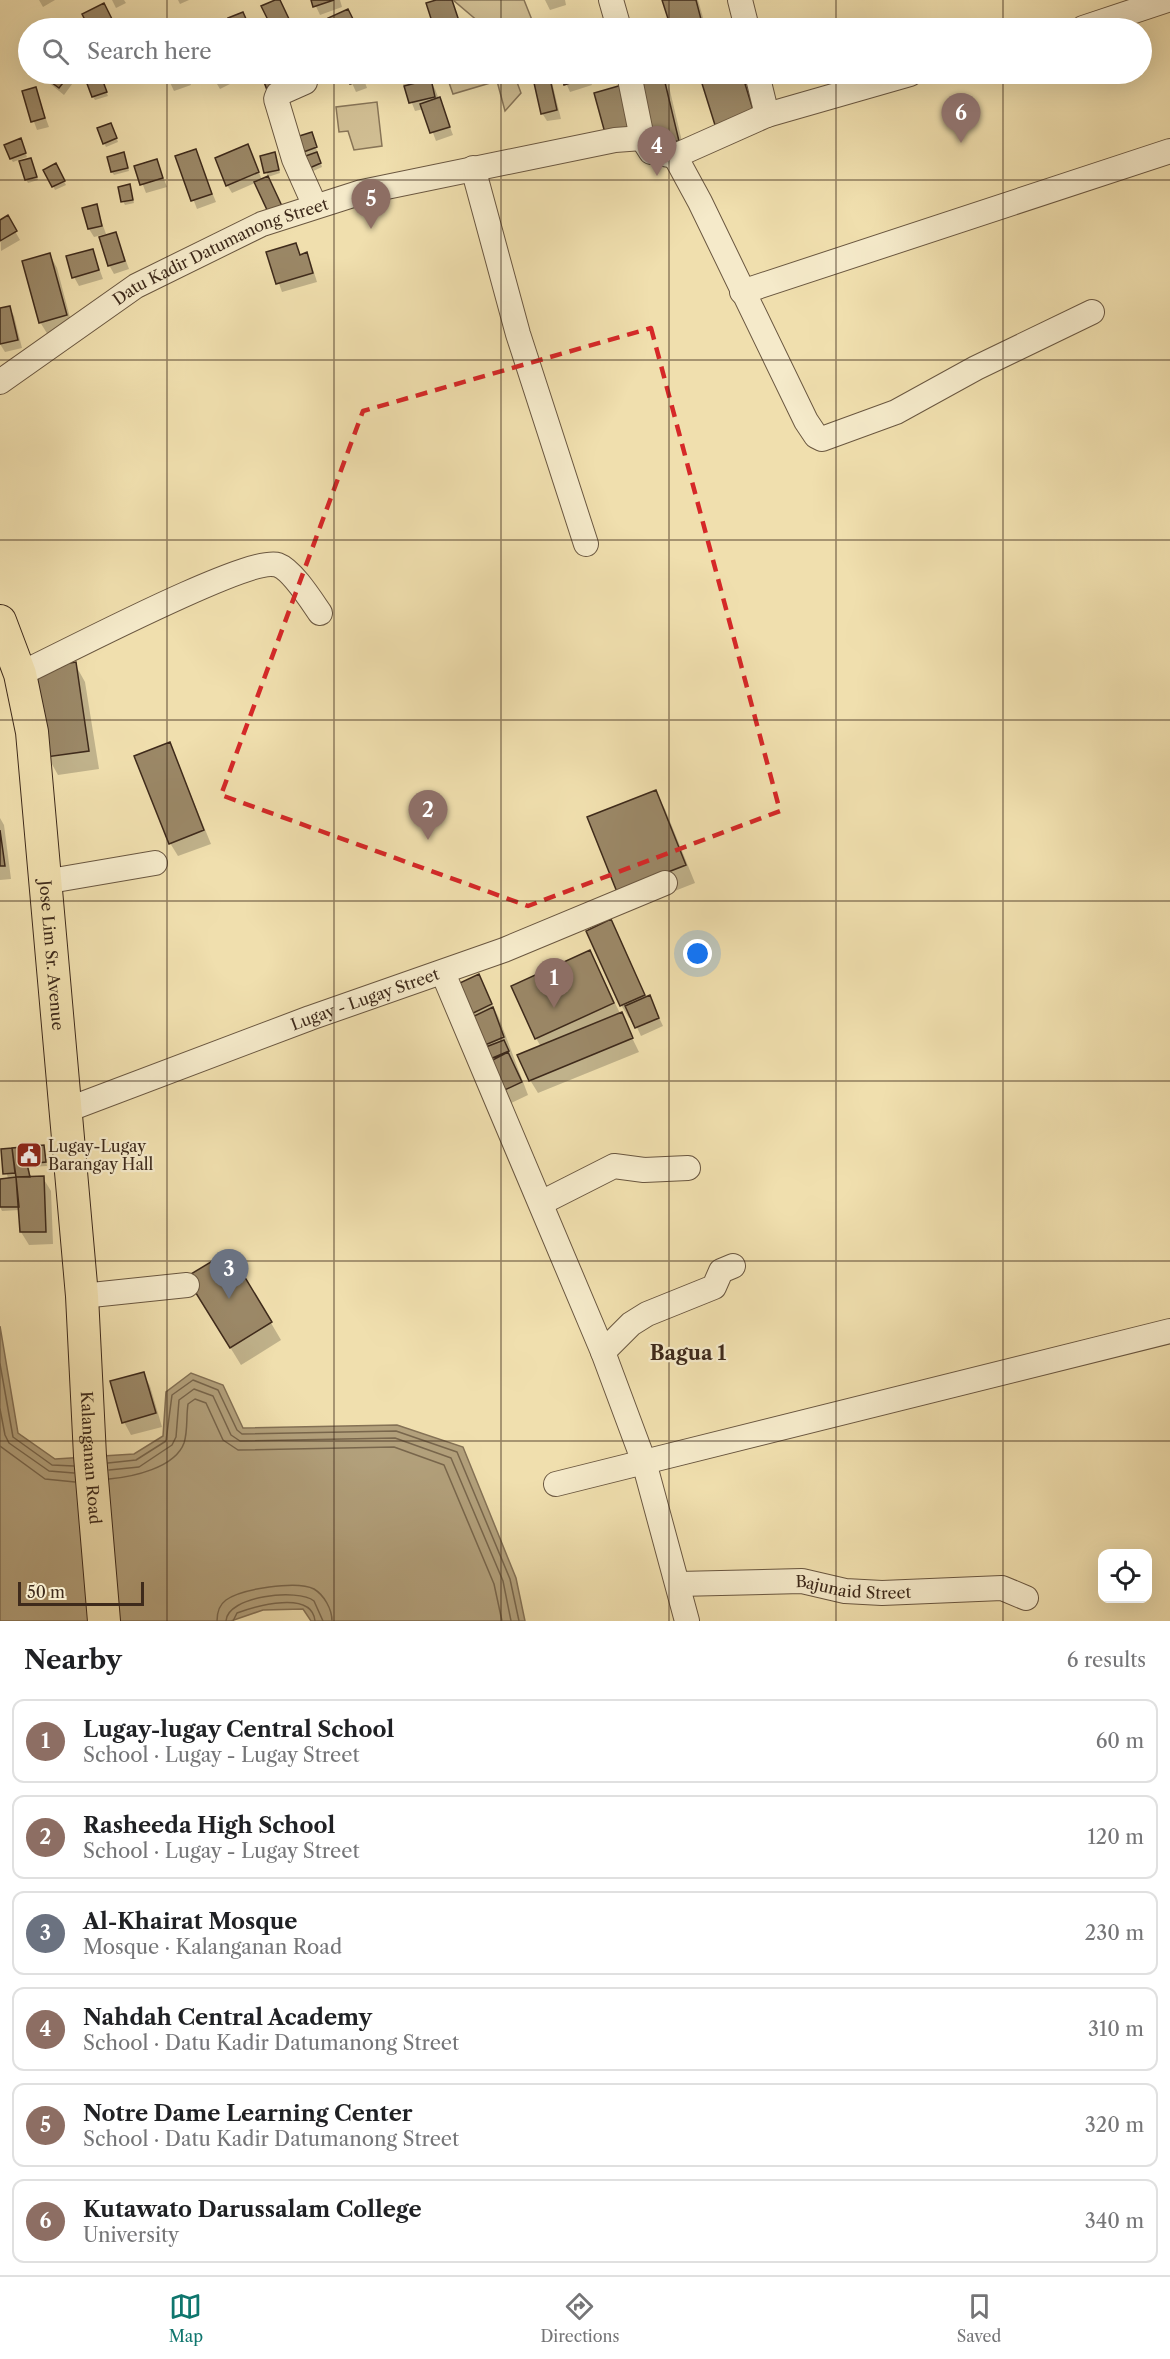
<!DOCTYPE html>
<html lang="en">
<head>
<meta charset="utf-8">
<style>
	body { margin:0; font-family:"Libre Caslon Text",serif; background:#f6f6f6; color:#202124 }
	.controls { position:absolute; right:18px; bottom:18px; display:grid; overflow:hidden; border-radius:12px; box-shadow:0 6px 24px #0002 }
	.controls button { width:54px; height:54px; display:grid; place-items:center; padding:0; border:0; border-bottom:2px solid #e0e0e0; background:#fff; color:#202124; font:30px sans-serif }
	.scale { position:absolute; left:18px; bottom:15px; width:126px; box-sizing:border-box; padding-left:6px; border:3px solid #3e2a1b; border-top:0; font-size:16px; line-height:21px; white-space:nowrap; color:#3e2a1b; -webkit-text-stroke:4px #f5eaca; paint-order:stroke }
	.you { position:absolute; left:698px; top:954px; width:21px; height:21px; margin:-15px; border:4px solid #fff; border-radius:50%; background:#1a73e8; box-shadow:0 0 0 9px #1a73e833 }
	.badge { display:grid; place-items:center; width:39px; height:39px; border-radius:50%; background:#0f766e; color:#fff; font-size:20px; font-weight:700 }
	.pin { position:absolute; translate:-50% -50px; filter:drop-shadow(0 2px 3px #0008) }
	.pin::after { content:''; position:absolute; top:32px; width:21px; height:18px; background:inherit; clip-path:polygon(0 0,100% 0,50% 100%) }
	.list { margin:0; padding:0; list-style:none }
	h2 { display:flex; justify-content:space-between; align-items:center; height:78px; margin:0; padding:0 24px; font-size:26px }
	h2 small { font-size:20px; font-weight:400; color:#757577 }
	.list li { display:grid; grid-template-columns:39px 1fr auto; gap:18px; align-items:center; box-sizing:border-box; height:84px; margin:0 12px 12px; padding:0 12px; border:2px solid #e0e0e0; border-radius:12px }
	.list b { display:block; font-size:22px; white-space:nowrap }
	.list p { margin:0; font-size:20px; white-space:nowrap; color:#757577 }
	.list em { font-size:20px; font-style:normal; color:#757577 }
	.icon { flex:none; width:33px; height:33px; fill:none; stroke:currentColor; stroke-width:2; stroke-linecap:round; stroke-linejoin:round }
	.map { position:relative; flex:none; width:1170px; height:1621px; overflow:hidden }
	.search { position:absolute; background:#fff; box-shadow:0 6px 24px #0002; left:18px; right:18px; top:18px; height:66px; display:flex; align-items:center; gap:15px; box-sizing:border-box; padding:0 21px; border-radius:33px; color:#757577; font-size:22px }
	.sheet { height:654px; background:#fff }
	nav { display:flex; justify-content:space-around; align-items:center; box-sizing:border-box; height:84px; border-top:2px solid #e0e0e0; background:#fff; font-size:16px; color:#757577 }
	nav a { display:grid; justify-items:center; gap:3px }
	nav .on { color:#0f766e }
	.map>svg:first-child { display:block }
	.green { fill:#d2c095; stroke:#887558; stroke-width:1.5 }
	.water { fill:#b3a17c; stroke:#847155; stroke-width:1.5 }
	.shadow { fill:#0003 }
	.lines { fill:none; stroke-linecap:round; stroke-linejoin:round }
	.shore { stroke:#78664c; stroke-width:1.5 }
	.building { fill:#9b8867; stroke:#3e2a1b; stroke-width:1.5 }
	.minor-casing { stroke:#6a5740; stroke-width:26 }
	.major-casing { stroke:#3e2a1b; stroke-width:34 }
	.minor { stroke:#f5eaca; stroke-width:24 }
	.major { stroke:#f0dfae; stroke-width:32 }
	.marked { fill:none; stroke:#d62828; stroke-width:4.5; stroke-dasharray:12 8; stroke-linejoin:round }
	.grid { fill:none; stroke:#3e2a1b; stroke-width:1.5; stroke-opacity:0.55 }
	.labels { text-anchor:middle; stroke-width:4.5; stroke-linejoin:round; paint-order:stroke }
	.street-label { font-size:16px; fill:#3e2a1b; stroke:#f5eaca }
	.poi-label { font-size:16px; fill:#3e2a1b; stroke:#f5eaca; text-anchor:start }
	.quarter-label { font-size:20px; font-weight:bold; fill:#3e2a1b; stroke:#f5eaca }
</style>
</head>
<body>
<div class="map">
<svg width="1170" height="1621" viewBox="0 0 1170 1621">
	<rect width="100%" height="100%" fill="#f0dfae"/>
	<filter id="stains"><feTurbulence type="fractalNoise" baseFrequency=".00333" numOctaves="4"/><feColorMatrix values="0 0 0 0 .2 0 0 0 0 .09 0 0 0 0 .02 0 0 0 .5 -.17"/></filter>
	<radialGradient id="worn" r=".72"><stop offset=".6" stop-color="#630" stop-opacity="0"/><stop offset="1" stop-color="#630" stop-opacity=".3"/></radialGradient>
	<path class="green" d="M 453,0 L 524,0 L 534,25 L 525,28 L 486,28 Z
		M 446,74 L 514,74 L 521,93 L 505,111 L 497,81 L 453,94 Z
		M 377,102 L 382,146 L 354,150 L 348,131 L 339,132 L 336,107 Z"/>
	<path class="water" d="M 0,1326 L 18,1433 L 55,1459 L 134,1454 L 163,1436 L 166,1392 L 191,1373 L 223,1385 L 243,1428 L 397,1425 L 463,1447 L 516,1578 L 525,1621 L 311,1621 L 303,1609 L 263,1610 L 231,1621 L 0,1621 Z"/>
	<path class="shadow" d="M 39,0 L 55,0 L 43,7 Z
		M 112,0 L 124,0 L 126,3 L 116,8 Z
		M 178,0 L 189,0 L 180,4 Z
		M 313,0 L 340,0 L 342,7 L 320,15 Z
		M 441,0 L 451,0 L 462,28 L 436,28 L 428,4 Z
		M 545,0 L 565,0 L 566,5 L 550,10 Z
		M 664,0 L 698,0 L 706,28 L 672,28 Z
		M 263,7 L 283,8 L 292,28 L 273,28 Z
		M 108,13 L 115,28 L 91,28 L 84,14 Z
		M 330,19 L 353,20 L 357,28 L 334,28 Z
		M 663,20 L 668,28 L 631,28 Z
		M 38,74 L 77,74 L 78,76 L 64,95 Z
		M 96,74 L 111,74 L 101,79 L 108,96 L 95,100 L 93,97 L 99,78 Z
		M 166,74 L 187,74 L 191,85 L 174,91 Z
		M 211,74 L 230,74 L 234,82 L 220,89 Z
		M 348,74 L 362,74 L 367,88 L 356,92 Z
		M 395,74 L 430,74 L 432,76 L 423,83 L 430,81 L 435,89 L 453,135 L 436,141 L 424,109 L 415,111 L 406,88 Z
		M 534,74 L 550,74 L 561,119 L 547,121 L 542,113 Z
		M 562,74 L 588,74 L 592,85 L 570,92 Z
		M 634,74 L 666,74 L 685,154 L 658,157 Z
		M 701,74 L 744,74 L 760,127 L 716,124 Z
		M 35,89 L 49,127 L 37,130 L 23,92 Z
		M 113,128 L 118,142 L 106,147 L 104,143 Z
		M 313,138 L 322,167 L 309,173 L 303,152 Z
		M 22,144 L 27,157 L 13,162 L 11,159 Z
		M 195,151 L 216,202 L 197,209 L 177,157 Z
		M 252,155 L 262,180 L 232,193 L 227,185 Z
		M 261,157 L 276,158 L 280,173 L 268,177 Z
		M 125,158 L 129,171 L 114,175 L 112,172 Z
		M 31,159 L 38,180 L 28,183 L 26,179 Z
		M 157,161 L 167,187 L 146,193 L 136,167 Z
		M 55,165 L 66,185 L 55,190 L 45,170 Z
		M 129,186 L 134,203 L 125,205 L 123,201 Z
		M 96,206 L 106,234 L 94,237 L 89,229 Z
		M 7,217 L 20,240 L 1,251 L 0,222 Z
		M 116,234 L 129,269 L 114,274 L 109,265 Z
		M 295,244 L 301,256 L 306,254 L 311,263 L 317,282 L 282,292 L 268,253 Z
		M 93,251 L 103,279 L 79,286 L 74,277 Z
		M 50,255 L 57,268 L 73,329 L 48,335 L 40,322 Z
		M 9,307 L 14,316 L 22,348 L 5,352 L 0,344 L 0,309 Z
		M 75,664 L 85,682 L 99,769 L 58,775 L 48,757 Z
		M 170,744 L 211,844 L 178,856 L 170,843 Z
		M 655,792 L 665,809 L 695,883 L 629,909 Z
		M 0,818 L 4,825 L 11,879 L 0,880 Z
		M 618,934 L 646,998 L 649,997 L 663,1026 L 641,1036 L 632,1017 L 629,1018 L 621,1005 Z
		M 590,952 L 639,1052 L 538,1093 L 530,1080 L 541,1047 L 536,1038 Z
		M 478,976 L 499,1018 L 528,1095 L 505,1106 L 466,1022 Z
		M 43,1146 L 47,1166 L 29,1167 L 30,1178 L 43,1178 L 51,1191 L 53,1244 L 29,1245 L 21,1232 L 20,1210 L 2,1211 L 0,1207 L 0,1180 L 8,1179 L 2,1150 Z
		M 198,1295 L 271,1323 L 281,1340 L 241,1365 Z
		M 143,1373 L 150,1386 L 162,1427 L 131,1435 L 124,1422 Z"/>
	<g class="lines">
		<path class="shore" d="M 0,1364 L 13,1437 L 52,1465 L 74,1466
			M 0,1409 L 5,1435 L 9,1443 L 49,1471 L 74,1473
			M 0,1446 L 45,1479 L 75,1482
			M 108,1463 L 136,1460 L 166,1441 L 172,1395 L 193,1380 L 218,1390 L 237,1430 L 242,1434 L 396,1431 L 457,1452 L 510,1579 L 519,1621
			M 109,1470 L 139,1467 L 172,1445 L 176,1437 L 179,1400 L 194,1389 L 213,1396 L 231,1435 L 240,1441 L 395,1438 L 451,1458 L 503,1581 L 511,1621
			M 109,1479 C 132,1477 175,1468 184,1443 C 188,1431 186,1417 188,1404 L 195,1399 L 206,1403 L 223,1440 L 238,1450 L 394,1447 L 444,1465 L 494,1584 L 502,1621
			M 217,1621 C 217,1613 219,1605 226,1600 C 241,1589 297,1580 314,1589 C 324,1595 332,1609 332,1621
			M 226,1621 C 227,1596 298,1588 314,1601 L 323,1621
			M 233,1621 L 237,1613 C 256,1606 312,1590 315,1621"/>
	</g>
	<path class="building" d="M 275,0 L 280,0 L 290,21 L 272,28 L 261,6 Z
		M 311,0 L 334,0 L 313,7 Z
		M 436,0 L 452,0 L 460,24 L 434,28 L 426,3 Z
		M 662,0 L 696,0 L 702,23 L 685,28 L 671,28 Z
		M 104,3 L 112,19 L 89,28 L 82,14 Z
		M 348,9 L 355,23 L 342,28 L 333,28 L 328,18 Z
		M 243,12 L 250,28 L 233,28 L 228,18 Z
		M 664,19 L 667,28 L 626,28 Z
		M 40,74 L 70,74 L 59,88 Z
		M 164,74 L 186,74 L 187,76 L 167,83 Z
		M 209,74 L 231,74 L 214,82 Z
		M 261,74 L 279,74 L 284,85 L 267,90 Z
		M 346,74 L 361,74 L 363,80 L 350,84 Z
		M 532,74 L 549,74 L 557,110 L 541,114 Z
		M 561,74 L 588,74 L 589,77 L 564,85 Z
		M 632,74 L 663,74 L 679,141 L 649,144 Z
		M 699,74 L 742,74 L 754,113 L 715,125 Z
		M 101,76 L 107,92 L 92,97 L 86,81 Z
		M 431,79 L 435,97 L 409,103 L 404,86 Z
		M 622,85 L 634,126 L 605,133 L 594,93 Z
		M 36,87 L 45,118 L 31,122 L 22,91 Z
		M 440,97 L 450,127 L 430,133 L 420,104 Z
		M 111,123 L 117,138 L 103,144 L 97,128 Z
		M 312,132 L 317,147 L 301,153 L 296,137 Z
		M 21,138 L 26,153 L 10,159 L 4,145 Z
		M 248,144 L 259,172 L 226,186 L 215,158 Z
		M 196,149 L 212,194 L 191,201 L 175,156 Z
		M 124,152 L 128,168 L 111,172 L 107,157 Z
		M 275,152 L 279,170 L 264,173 L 260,156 Z
		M 317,152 L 321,163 L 305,170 L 300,158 Z
		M 31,158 L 37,177 L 25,180 L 19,161 Z
		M 157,159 L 163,178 L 140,185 L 134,166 Z
		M 56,163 L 65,181 L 52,187 L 43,170 Z
		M 268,176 L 282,206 L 268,212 L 254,182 Z
		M 130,184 L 133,200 L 121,202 L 118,187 Z
		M 97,204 L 102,226 L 88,229 L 82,208 Z
		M 8,215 L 17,231 L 0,241 L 0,220 Z
		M 116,232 L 125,261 L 108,266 L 99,237 Z
		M 296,243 L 300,255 L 307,252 L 313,273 L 276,284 L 266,252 Z
		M 93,249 L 99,270 L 72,278 L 66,256 Z
		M 50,253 L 67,315 L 39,323 L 22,261 Z
		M 10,306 L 18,340 L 0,344 L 0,308 Z
		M 76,662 L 89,751 L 46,757 L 33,669 Z
		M 170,742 L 204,830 L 169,844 L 134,756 Z
		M 656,790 L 686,865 L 617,892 L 587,817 Z
		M 0,830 L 5,866 L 0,866 Z
		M 611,919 L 645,995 L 620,1006 L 586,931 Z
		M 590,950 L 614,1003 L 535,1039 L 511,986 Z
		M 479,974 L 492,1004 L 463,1018 L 449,988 Z
		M 650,995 L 659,1018 L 635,1028 L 625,1006 Z
		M 493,1007 L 504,1037 L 478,1048 L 464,1021 Z
		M 622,1012 L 633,1038 L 529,1081 L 517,1055 Z
		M 504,1040 L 509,1051 L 483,1062 L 478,1050 Z
		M 508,1052 L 522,1082 L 496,1094 L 483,1065 Z
		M 44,1145 L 46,1162 L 27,1164 L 30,1177 L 16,1177 L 12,1148 Z
		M 12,1148 L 15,1173 L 3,1174 L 1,1149 Z
		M 44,1176 L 46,1232 L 20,1232 L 16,1177 Z
		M 16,1177 L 19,1207 L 0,1207 L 0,1179 Z
		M 229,1251 L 272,1322 L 230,1348 L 186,1277 Z
		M 144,1372 L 156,1413 L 122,1423 L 110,1381 Z"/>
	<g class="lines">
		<g class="minor-casing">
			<g id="minor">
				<path d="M 611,0 L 619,28"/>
				<path d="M 740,0 L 747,28"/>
				<path d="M 1083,28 L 1167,0"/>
				<path d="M 629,74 L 642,138 L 651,152 L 675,156 L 767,115 L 910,74"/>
				<path d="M 757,74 L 767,115"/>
				<path d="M 305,82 L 278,94 L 276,99 L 294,159 L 315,206"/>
				<path d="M 675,156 L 700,202 L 806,421 L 816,436 L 822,439 L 896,412 L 976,368 L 1092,312"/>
				<path d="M 473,168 L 518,334 L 586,544"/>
				<path d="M 742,292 L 1170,151"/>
				<path id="s1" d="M 0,382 L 136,286 L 262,224 L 362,192 L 615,140 L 642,138"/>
				<path d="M 20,674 C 59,656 249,555 278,565 C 292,570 311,600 320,613"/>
				<path d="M 44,882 L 155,863"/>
				<path d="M 443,973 L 603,1352 L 644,1462 L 687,1621"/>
				<path id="s2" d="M 64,1111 L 310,1018 L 504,950 L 665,883"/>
				<path d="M 541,1203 L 614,1166 L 644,1170 L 688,1168"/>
				<path d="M 82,1296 L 187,1285"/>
				<path d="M 603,1352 L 631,1324 L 647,1314 L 714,1287 L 721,1271 L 733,1266"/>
				<path d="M 556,1484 L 1170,1331"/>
				<path id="s3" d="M 678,1584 L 802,1581 L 845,1591 L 882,1593 L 1002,1588 L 1026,1598"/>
			</g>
		</g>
		<g class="major-casing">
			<g id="major">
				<path id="s4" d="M 0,621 L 20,674 L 32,732 L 82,1296 L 90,1456 L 104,1621"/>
			</g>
		</g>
		<use href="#minor" class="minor"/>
		<use href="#major" class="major"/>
	</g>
	<path class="marked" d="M 651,328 L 780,811 L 528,906 L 221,795 L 363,411 Z"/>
	<path class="grid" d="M 167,0 L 167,28M 334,0 L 334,28M 501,0 L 501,28M 669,0 L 669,28M 836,0 L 836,28M 1003,0 L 1003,28M 167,74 L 167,1621M 334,74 L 334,1621M 501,74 L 501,1621M 669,74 L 669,1621M 836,74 L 836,1621M 1003,74 L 1003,1621M 0,180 L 1170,180M 0,360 L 1170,360M 0,540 L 1170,540M 0,720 L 1170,720M 0,901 L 1170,901M 0,1081 L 1170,1081M 0,1261 L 1170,1261M 0,1441 L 1170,1441"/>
	<defs>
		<g id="civic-square" transform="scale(1.35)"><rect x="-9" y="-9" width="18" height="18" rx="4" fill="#8f2418" stroke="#f5eaca"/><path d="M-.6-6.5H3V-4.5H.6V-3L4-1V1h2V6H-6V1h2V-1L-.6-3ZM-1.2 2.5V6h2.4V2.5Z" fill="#fff"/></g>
	</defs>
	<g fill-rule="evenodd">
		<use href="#civic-square" x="29" y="1155"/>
	</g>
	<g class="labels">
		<g class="street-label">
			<text dy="6" stroke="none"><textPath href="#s1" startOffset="258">Datu Kadir Datumanong Street</textPath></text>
			<text dy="6" stroke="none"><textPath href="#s4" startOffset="340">Jose Lim Sr. Avenue</textPath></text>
			<text dy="6" stroke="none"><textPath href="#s2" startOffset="321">Lugay - Lugay Street</textPath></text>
			<text dy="6" stroke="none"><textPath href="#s4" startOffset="844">Kalanganan Road</textPath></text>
			<text dy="6" stroke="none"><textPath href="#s3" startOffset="176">Bajunaid Street</textPath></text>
		</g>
		<g class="poi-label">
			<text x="48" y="1152">Lugay-Lugay<tspan x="48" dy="18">Barangay Hall</tspan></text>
		</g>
		<g class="quarter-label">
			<text x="688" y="1360">Bagua 1</text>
		</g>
	</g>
	<rect width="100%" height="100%" filter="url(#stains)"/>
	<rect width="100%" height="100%" fill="url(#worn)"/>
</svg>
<div class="controls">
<button><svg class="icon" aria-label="locate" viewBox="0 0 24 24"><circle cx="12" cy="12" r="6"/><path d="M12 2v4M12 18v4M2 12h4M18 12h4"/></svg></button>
</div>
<div class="scale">50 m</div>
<div class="you"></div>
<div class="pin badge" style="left:554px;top:1008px;background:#8d6e63">1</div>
<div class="pin badge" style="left:428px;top:840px;background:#8d6e63">2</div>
<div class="pin badge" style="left:229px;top:1299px;background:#6b7280">3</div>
<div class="pin badge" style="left:657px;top:176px;background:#8d6e63">4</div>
<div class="pin badge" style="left:371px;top:229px;background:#8d6e63">5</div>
<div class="pin badge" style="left:961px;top:143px;background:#8d6e63">6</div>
<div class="search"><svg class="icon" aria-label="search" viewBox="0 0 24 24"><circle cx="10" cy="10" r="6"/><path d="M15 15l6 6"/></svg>Search here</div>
</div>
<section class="sheet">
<h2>Nearby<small>6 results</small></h2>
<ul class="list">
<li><span class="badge" style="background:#8d6e63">1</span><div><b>Lugay-lugay Central School</b><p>School · Lugay - Lugay Street</p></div><em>60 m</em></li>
<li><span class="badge" style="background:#8d6e63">2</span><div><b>Rasheeda High School</b><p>School · Lugay - Lugay Street</p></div><em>120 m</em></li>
<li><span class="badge" style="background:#6b7280">3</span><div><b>Al-Khairat Mosque</b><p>Mosque · Kalanganan Road</p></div><em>230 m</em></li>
<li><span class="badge" style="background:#8d6e63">4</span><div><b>Nahdah Central Academy</b><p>School · Datu Kadir Datumanong Street</p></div><em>310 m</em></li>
<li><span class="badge" style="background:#8d6e63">5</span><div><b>Notre Dame Learning Center</b><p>School · Datu Kadir Datumanong Street</p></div><em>320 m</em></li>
<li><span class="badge" style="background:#8d6e63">6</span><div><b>Kutawato Darussalam College</b><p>University</p></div><em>340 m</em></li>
</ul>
</section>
<nav>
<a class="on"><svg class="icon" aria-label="map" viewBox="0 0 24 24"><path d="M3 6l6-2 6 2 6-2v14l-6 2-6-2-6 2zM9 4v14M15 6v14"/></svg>Map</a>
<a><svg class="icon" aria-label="directions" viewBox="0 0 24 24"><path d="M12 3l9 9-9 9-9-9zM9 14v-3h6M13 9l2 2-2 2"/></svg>Directions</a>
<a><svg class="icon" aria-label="saved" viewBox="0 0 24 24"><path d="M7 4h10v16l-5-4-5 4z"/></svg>Saved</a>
</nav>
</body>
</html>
